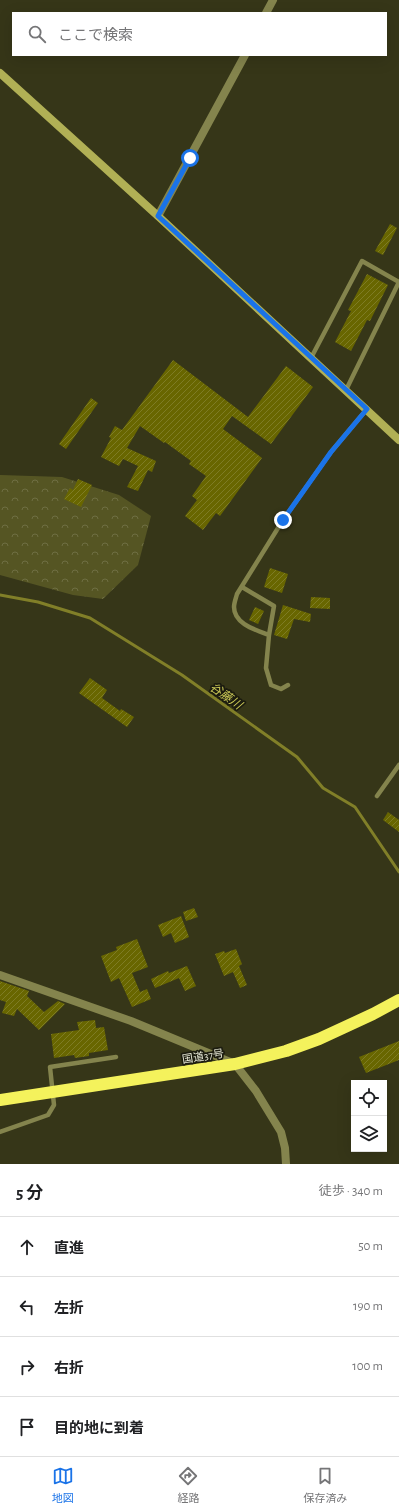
<!DOCTYPE html>
<html lang="ja">
<head>
<meta charset="utf-8">
<style>
	body { margin:0; font-family:"Alegreya Sans","Noto Sans JP",sans-serif; background:#f2f2f2; color:#202124 }
	.controls { position:absolute; right:12px; bottom:12px; display:grid; overflow:hidden; border-radius:0px; box-shadow:0 4px 16px #0002 }
	.controls button { width:36px; height:36px; display:grid; place-items:center; padding:0; border:0; border-bottom:1px solid #e0e0e0; background:#fff; color:#202124; font:20px sans-serif }
	.stop { position:absolute; width:12px; height:12px; margin:-9px; border:3px solid #1a73e8; border-radius:50%; background:#fff }
	.stop.end { background:#1a73e8; border-color:#fff; box-shadow:0 1px 4px #0008 }
	.list { margin:0; padding:0; list-style:none }
	h2 { display:flex; justify-content:space-between; align-items:center; height:52px; margin:0; padding:0 16px; font-size:17px }
	h2 small { font-size:13px; font-weight:400; color:#757577 }
	.list li { display:grid; grid-template-columns:26px 1fr auto; gap:12px; align-items:center; box-sizing:border-box; height:60px; padding:0 16px; border-top:1px solid #e0e0e0 }
	.list b { display:block; font-size:15px; white-space:nowrap }
	.list em { font-size:13px; font-style:normal; color:#757577 }
	.icon { flex:none; width:22px; height:22px; fill:none; stroke:currentColor; stroke-width:2; stroke-linecap:round; stroke-linejoin:round }
	.map { position:relative; flex:none; width:399px; height:1164px; overflow:hidden }
	.search { position:absolute; background:#fff; box-shadow:0 4px 16px #0002; left:12px; right:12px; top:12px; height:44px; display:flex; align-items:center; gap:10px; box-sizing:border-box; padding:0 14px; border-radius:0px; color:#757577; font-size:15px }
	.sheet { height:292px; background:#fff }
	nav { display:flex; justify-content:space-around; align-items:center; box-sizing:border-box; height:56px; border-top:1px solid #e0e0e0; background:#fff; font-size:11px; color:#757577 }
	nav a { display:grid; justify-items:center; gap:2px }
	nav .on { color:#1a73e8 }
	.map>svg:first-child { display:block }
	.forest { fill:url(#forest-crowns) }
	.lines { fill:none; stroke-linecap:round; stroke-linejoin:round }
	.stream { stroke:#817f28; stroke-width:3 }
	.building { fill:url(#building-hatch) }
	.lane { stroke:#84844d; stroke-width:4.5 }
	.street { stroke:#84844d; stroke-width:8 }
	.secondary { stroke:#b1b055; stroke-width:8 }
	.highway { stroke:#f4f25c; stroke-width:12 }
	.route { stroke:#1a73e8; stroke-width:5 }
	.labels { text-anchor:middle; stroke-width:3.5; stroke-linejoin:round; paint-order:stroke }
	.street-label { font-size:11px; fill:#eaebd9; stroke:#1c1c0f }
	.water-label { font-size:12px; font-style:italic; fill:#cdcb57; stroke:#1c1c0f }
</style>
</head>
<body>
<div class="map">
<svg width="399" height="1164" viewBox="0 0 399 1164">
	<defs>
		<pattern id="forest-crowns" width="20" height="18" patternUnits="userSpaceOnUse"><rect width="20" height="18" fill="#555523"/><path d="M2 6a3 3 0 1 1 6 0M12 15a3 3 0 1 1 6 0" fill="none" stroke="#6e6e42"/></pattern>
		<pattern id="building-hatch" width="6" height="6" patternUnits="userSpaceOnUse"><rect width="6" height="6" fill="#686600"/><path d="M-1 1l2-2M0 6l6-6M5 7l2-2" fill="none" stroke="#7e7c25"/></pattern>
	</defs>
	<rect width="100%" height="100%" fill="#363618"/>
	<path class="forest" d="M 0,475 L 62,477 L 119,495 L 151,516 L 138,565 L 103,599 L 73,595 L 0,575 Z"/>
	<g class="lines">
		<path class="stream" d="M 0,595 L 38,602 L 90,618 L 182,675 L 297,757 L 323,788 L 355,807 L 399,872"/>
	</g>
	<path class="building" d="M 390,224 L 397,228 L 383,255 L 375,251 Z
		M 367,274 L 388,285 L 370,321 L 367,320 L 351,351 L 335,342 L 351,311 L 348,310 Z
		M 173,360 L 248,417 L 286,366 L 313,387 L 271,444 L 232,416 L 223,429 L 262,458 L 220,516 L 216,513 L 203,530 L 185,516 L 197,500 L 192,496 L 206,476 L 189,464 L 191,461 L 165,442 L 164,443 L 140,426 L 127,448 L 156,461 L 152,472 L 148,470 L 138,491 L 127,487 L 138,466 L 123,459 L 119,466 L 101,457 L 111,438 L 109,437 L 115,426 L 122,430 Z
		M 91,398 L 98,403 L 66,449 L 59,444 Z
		M 78,479 L 92,485 L 81,507 L 64,499 L 70,488 L 73,490 Z
		M 270,568 L 288,574 L 282,593 L 264,587 Z
		M 311,597 L 330,598 L 330,609 L 310,608 Z
		M 283,605 L 311,614 L 310,622 L 294,619 L 287,639 L 274,635 Z
		M 255,607 L 264,611 L 258,624 L 249,620 Z
		M 90,678 L 107,690 L 102,698 L 120,711 L 121,709 L 134,717 L 127,727 L 79,693 Z
		M 388,812 L 399,820 L 399,832 L 383,820 Z
		M 194,908 L 198,917 L 186,921 L 183,912 Z
		M 181,916 L 189,937 L 175,943 L 171,933 L 163,937 L 158,925 Z
		M 137,939 L 148,967 L 132,973 L 140,992 L 147,989 L 151,999 L 132,1007 L 119,978 L 111,982 L 101,956 L 117,950 L 116,947 Z
		M 236,949 L 242,964 L 239,966 L 247,985 L 240,988 L 233,972 L 224,976 L 215,954 L 224,951 L 225,953 Z
		M 187,966 L 196,986 L 185,991 L 179,978 L 155,988 L 151,979 L 168,971 L 169,973 Z
		M 0,981 L 29,991 L 27,996 L 44,1012 L 58,1001 L 65,1004 L 39,1030 L 17,1009 L 14,1016 L 2,1013 L 6,1002 L 0,1000 Z
		M 95,1020 L 96,1028 L 104,1027 L 108,1050 L 89,1053 L 89,1056 L 75,1058 L 74,1055 L 54,1058 L 51,1034 L 79,1030 L 77,1022 Z
		M 399,1041 L 399,1060 L 366,1073 L 359,1057 Z"/>
	<g class="lines">
		<path class="lane" d="M 311,358 L 362,261 L 399,282 L 346,390
			M 242,587 L 274,606 L 269,635
			M 288,685 L 281,689 L 271,685 L 266,668 L 269,635 C 256,630 234,624 234,607 C 234,603 236,598 237,594 L 283,520 L 331,452 L 367,409
			M 377,796 L 399,765
			M 0,1132 L 48,1115 L 54,1105 L 50,1067 L 116,1057"/>
		<path class="street" d="M 266,13 L 273,0
			M 158,216 L 245,55
			M 0,975 L 131,1021 L 235,1064 L 256,1091 L 281,1132 L 285,1148 L 286,1164"/>
		<path class="secondary" d="M 0,73 L 158,216 L 399,440"/>
		<path class="highway" d="M 0,1100 L 235,1064 L 286,1051 L 319,1039 L 373,1014 L 399,1000"/>
	</g>
	<g class="lines">
		<path class="route" d="M 190,158 L 158,216 L 367,409 L 331,452 L 283,520"/>
	</g>
	<g class="labels">
		<g class="street-label">
			<text transform="translate(203 1056) rotate(-9)" y="4">国道37号</text>
		</g>
		<g class="water-label">
			<text transform="translate(226 696) rotate(35)" y="4">谷藤川</text>
		</g>
	</g>
</svg>
<div class="controls">
<button><svg class="icon" aria-label="locate" viewBox="0 0 24 24"><circle cx="12" cy="12" r="6"/><path d="M12 2v4M12 18v4M2 12h4M18 12h4"/></svg></button>
<button><svg class="icon" aria-label="layers" viewBox="0 0 24 24"><path d="M12 4l9 5-9 5-9-5zM3 14l9 5 9-5"/></svg></button>
</div>
<div class="stop" style="left:190px;top:158px"></div>
<div class="stop end" style="left:283px;top:520px"></div>
<div class="search"><svg class="icon" aria-label="search" viewBox="0 0 24 24"><circle cx="10" cy="10" r="6"/><path d="M15 15l6 6"/></svg>ここで検索</div>
</div>
<section class="sheet">
<h2>5 分<small>徒歩 · 340 m</small></h2>
<ul class="list">
<li><svg class="icon" aria-label="ahead" viewBox="0 0 24 24"><path d="M12 20V5M6 11l6-6 6 6"/></svg><div><b>直進</b></div><em>50 m</em></li>
<li><svg class="icon" aria-label="left" viewBox="0 0 24 24"><path d="M17 20v-9H6M10 6l-5 5 5 5"/></svg><div><b>左折</b></div><em>190 m</em></li>
<li><svg class="icon" aria-label="right" viewBox="0 0 24 24"><path d="M7 20v-9h11M14 6l5 5-5 5"/></svg><div><b>右折</b></div><em>100 m</em></li>
<li><svg class="icon" aria-label="arrive" viewBox="0 0 24 24"><path d="M6 21V4h12l-3 4 3 4H6"/></svg><div><b>目的地に到着</b></div></li>
</ul>
</section>
<nav>
<a class="on"><svg class="icon" aria-label="map" viewBox="0 0 24 24"><path d="M3 6l6-2 6 2 6-2v14l-6 2-6-2-6 2zM9 4v14M15 6v14"/></svg>地図</a>
<a><svg class="icon" aria-label="directions" viewBox="0 0 24 24"><path d="M12 3l9 9-9 9-9-9zM9 14v-3h6M13 9l2 2-2 2"/></svg>経路</a>
<a><svg class="icon" aria-label="saved" viewBox="0 0 24 24"><path d="M7 4h10v16l-5-4-5 4z"/></svg>保存済み</a>
</nav>
</body>
</html>
